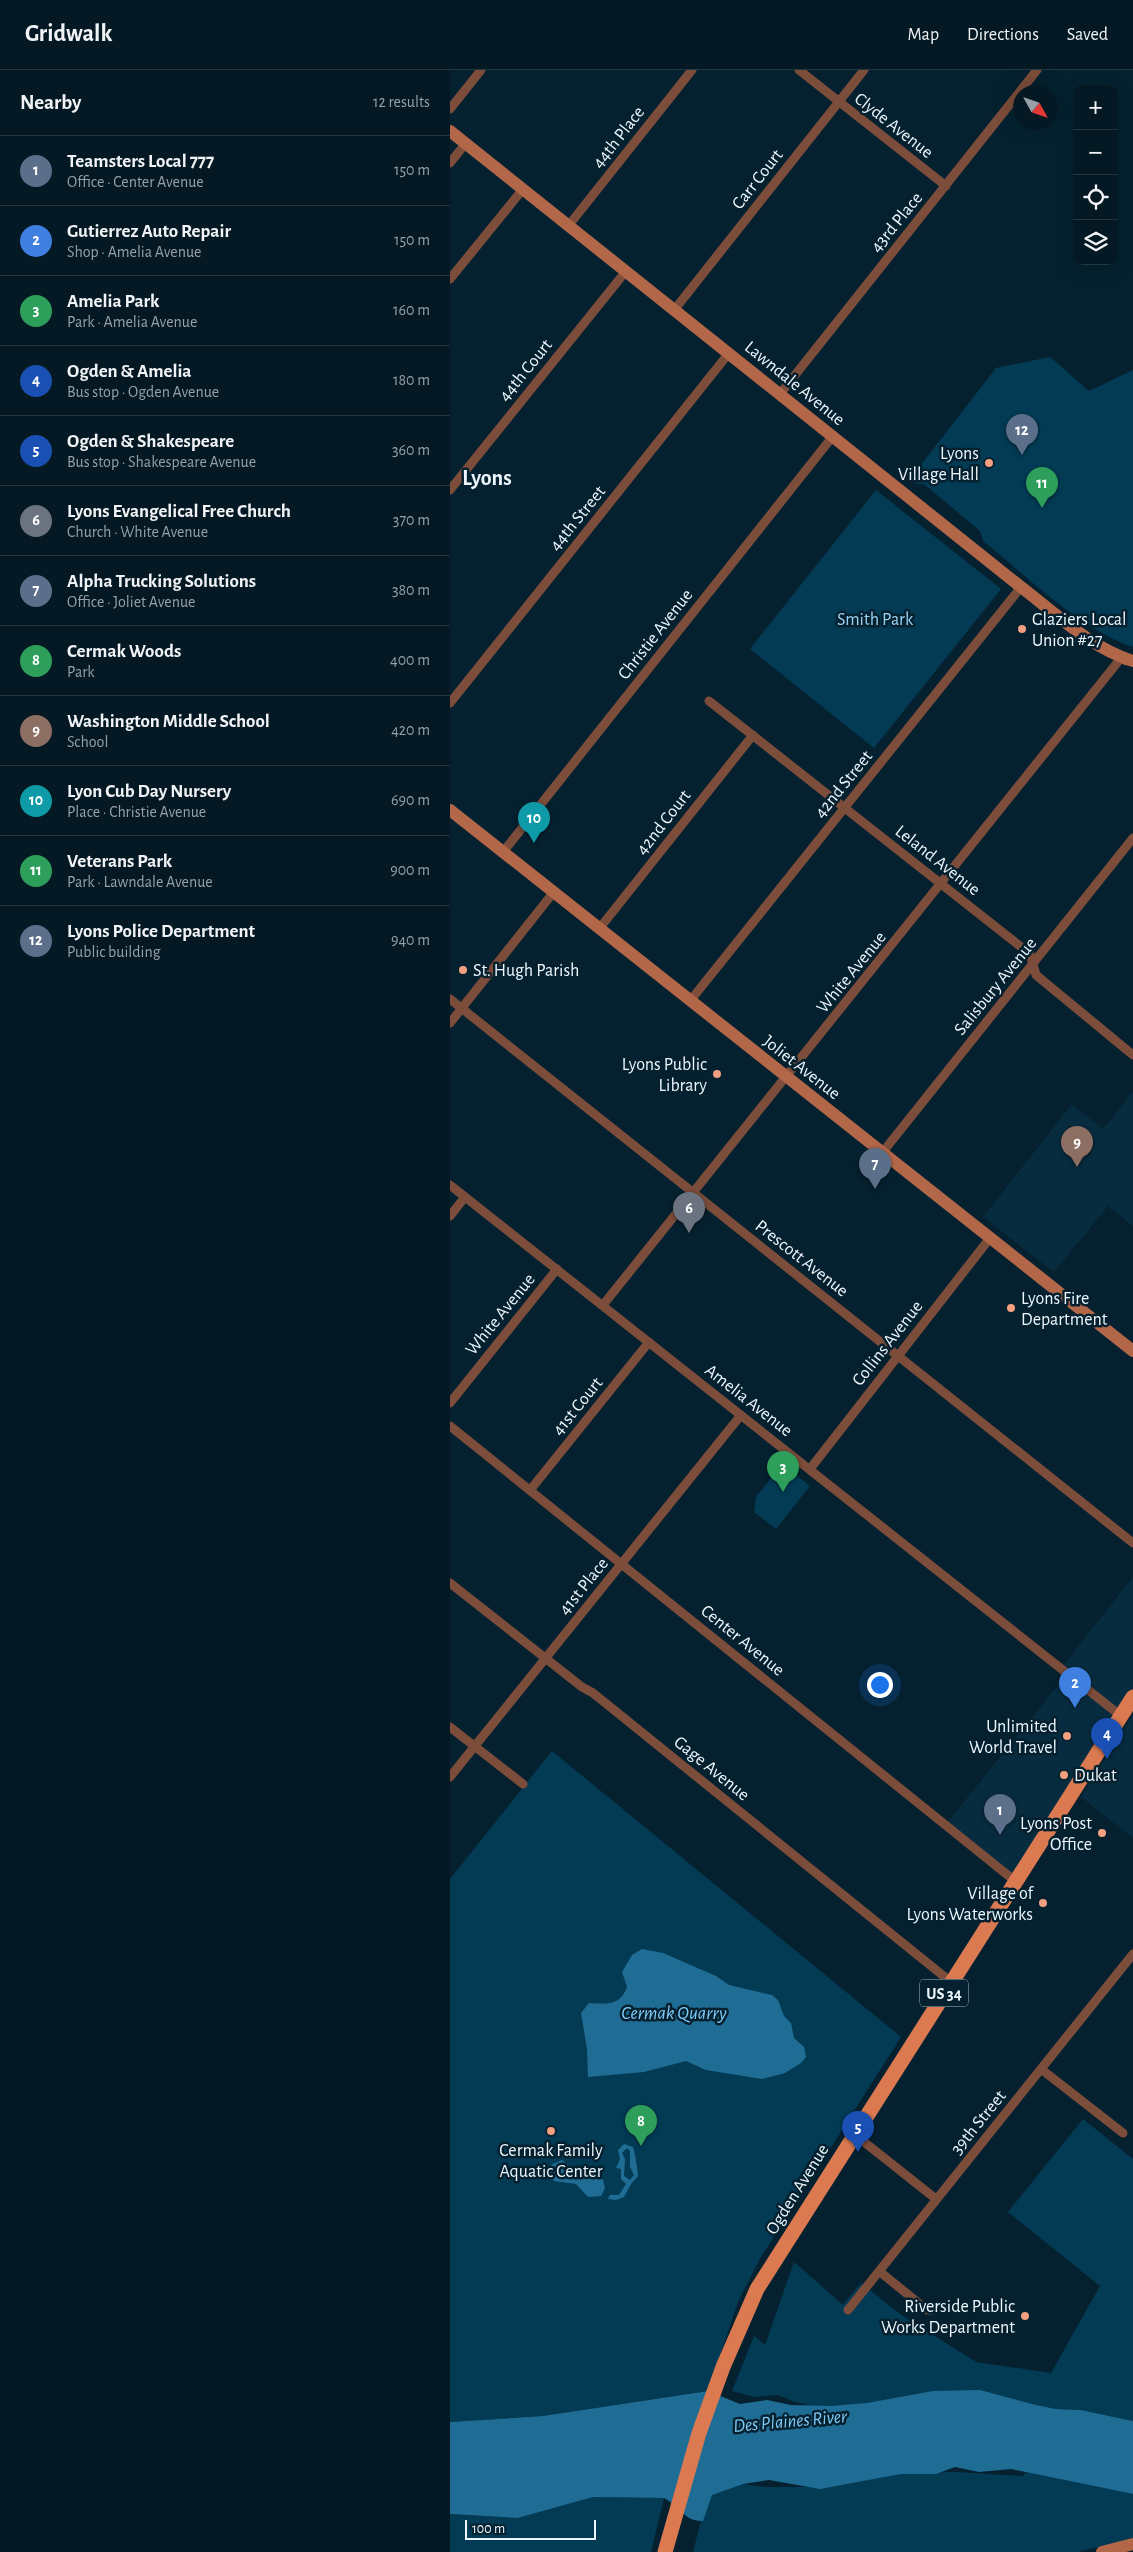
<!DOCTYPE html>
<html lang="en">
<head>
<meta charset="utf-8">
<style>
	body { margin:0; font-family:"Alegreya Sans",sans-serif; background:#122630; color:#f1f3f6 }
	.controls { position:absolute; right:15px; top:15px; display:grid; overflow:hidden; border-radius:10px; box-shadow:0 5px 20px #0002 }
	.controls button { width:45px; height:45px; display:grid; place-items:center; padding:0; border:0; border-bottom:1px solid #253841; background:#041923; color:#f1f3f6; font:25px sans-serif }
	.compass { position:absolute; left:563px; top:15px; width:45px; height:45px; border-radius:50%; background:#041923; box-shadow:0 5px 20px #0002; rotate:130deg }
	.scale { position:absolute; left:15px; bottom:12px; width:131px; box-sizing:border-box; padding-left:5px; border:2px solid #edf7fd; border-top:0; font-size:14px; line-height:18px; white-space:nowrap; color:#edf7fd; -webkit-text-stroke:4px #05212f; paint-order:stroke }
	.you { position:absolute; left:429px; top:1614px; width:18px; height:18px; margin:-12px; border:4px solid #fff; border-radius:50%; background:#1a73e8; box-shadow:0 0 0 8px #1a73e833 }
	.badge { display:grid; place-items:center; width:32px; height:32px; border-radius:50%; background:#0b8043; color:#fff; font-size:16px; font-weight:700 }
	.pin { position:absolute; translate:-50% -41px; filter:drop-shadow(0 1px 2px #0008) }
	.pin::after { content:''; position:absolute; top:26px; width:18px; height:15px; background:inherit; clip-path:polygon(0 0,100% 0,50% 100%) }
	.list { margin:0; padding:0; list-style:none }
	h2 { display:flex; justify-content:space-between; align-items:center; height:65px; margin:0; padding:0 20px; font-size:21px }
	h2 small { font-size:16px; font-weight:400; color:#97a0a6 }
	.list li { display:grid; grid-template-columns:32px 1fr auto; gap:15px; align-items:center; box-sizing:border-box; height:70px; padding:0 20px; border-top:1px solid #253841 }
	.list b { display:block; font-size:19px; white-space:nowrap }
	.list p { margin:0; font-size:16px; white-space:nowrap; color:#97a0a6 }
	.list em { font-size:16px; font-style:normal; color:#97a0a6 }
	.icon { flex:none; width:28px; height:28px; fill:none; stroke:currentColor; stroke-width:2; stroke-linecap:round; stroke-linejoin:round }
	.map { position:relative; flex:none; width:683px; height:2482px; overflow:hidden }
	header { display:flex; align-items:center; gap:30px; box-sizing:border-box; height:70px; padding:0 25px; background:#041923; border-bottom:1px solid #253841 }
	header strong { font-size:24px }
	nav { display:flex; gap:28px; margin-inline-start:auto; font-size:18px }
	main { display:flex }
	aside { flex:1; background:#041923 }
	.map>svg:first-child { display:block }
	.built { fill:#082c3f }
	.green { fill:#033b55 }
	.water { fill:#1f6c94; fill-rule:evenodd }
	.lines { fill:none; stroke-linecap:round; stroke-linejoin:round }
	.street { stroke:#7c4d3a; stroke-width:9 }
	.secondary { stroke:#b26748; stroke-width:12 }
	.primary { stroke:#db7a51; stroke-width:15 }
	.poi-dot { fill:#f2a07f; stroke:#05212f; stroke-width:2 }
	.labels { text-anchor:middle; stroke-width:5; stroke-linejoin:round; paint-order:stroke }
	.shield { fill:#05212f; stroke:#a7b7bf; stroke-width:1 }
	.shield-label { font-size:16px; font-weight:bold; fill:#edf7fd }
	.street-label { font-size:18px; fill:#edf7fd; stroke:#05212f }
	.poi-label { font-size:18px; fill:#edf7fd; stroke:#05212f; text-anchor:end }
	.park-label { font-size:18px; fill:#9bd3f6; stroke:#05212f }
	.water-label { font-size:19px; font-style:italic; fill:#7eccfa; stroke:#05212f }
	.district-label { font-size:22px; font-weight:bold; fill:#edf7fd; stroke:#05212f }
</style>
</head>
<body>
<header>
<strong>Gridwalk</strong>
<nav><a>Map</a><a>Directions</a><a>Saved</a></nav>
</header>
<main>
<aside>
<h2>Nearby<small>12 results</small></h2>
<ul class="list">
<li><span class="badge" style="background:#5c6f8a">1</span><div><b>Teamsters Local 777</b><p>Office · Center Avenue</p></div><em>150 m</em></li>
<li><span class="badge" style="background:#3f7fe0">2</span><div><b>Gutierrez Auto Repair</b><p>Shop · Amelia Avenue</p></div><em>150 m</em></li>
<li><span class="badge" style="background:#2e9e5b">3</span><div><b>Amelia Park</b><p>Park · Amelia Avenue</p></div><em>160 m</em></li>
<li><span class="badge" style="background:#1a4fb4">4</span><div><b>Ogden &amp; Amelia</b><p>Bus stop · Ogden Avenue</p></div><em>180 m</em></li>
<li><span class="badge" style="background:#1a4fb4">5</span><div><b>Ogden &amp; Shakespeare</b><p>Bus stop · Shakespeare Avenue</p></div><em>360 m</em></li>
<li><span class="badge" style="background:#6b7280">6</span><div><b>Lyons Evangelical Free Church</b><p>Church · White Avenue</p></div><em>370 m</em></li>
<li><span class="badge" style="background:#5c6f8a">7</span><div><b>Alpha Trucking Solutions</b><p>Office · Joliet Avenue</p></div><em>380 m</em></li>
<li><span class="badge" style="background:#2e9e5b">8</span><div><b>Cermak Woods</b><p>Park</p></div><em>400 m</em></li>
<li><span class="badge" style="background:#8d6e63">9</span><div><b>Washington Middle School</b><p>School</p></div><em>420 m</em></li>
<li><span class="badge" style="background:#0f9aa8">10</span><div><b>Lyon Cub Day Nursery</b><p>Place · Christie Avenue</p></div><em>690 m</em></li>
<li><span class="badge" style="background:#2e9e5b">11</span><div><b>Veterans Park</b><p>Park · Lawndale Avenue</p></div><em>900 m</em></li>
<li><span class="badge" style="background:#5c6f8a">12</span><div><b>Lyons Police Department</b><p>Public building</p></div><em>940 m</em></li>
</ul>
</aside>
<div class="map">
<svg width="683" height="2482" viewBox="0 0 683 2482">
	<rect width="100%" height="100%" fill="#05212f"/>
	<path class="built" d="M 683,1022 L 683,1156 L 658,1136 L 604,1202 L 533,1147 L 622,1034 L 653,1059 Z
		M 683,1507 L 683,1624 L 564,1808 L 497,1753 L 617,1604 L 611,1598 Z
		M 683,1645 L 683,1768 L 631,1727 Z"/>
	<path class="green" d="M 600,287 L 639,321 L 683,300 L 683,577 C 628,558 578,507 533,471 L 530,461 L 474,414 L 466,414 L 460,409 L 546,298 Z
		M 426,420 L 551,519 L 424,678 L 300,579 Z
		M 332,1394 L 360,1416 L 326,1459 L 304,1442 L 306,1427 Z
		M 102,1681 L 451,1967 L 311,2187 L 288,2232 L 258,2321 L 93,2346 L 0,2352 L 0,1809 Z
		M 633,2049 L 683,2089 L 683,2351 L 631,2340 L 606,2339 L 567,2331 L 470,2328 L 373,2338 L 345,2332 L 328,2325 L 305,2327 L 282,2321 L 304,2266 L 315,2275 L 344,2192 L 393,2235 L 411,2213 L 450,2244 L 526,2292 L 601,2303 L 650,2216 L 558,2142 Z
		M 505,2402 L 573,2406 L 576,2402 L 683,2424 L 683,2469 L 627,2482 L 243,2482 L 259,2420 L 293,2414 L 314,2417 L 377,2417 L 454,2403 Z
		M 143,2427 L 214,2428 L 201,2482 L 0,2482 L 0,2444 L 68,2448 Z"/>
	<path class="water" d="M 192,1879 L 213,1883 L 266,1906 L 279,1915 L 322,1925 L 328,1930 L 334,1946 L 341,1953 L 344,1968 L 354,1977 L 356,1987 L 351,1993 L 335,2003 L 312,2009 L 256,2000 L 236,1991 L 194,2002 L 138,2007 L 137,1979 L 131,1943 L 139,1933 C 157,1934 170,1936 177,1917 L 172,1902 L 182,1885 Z
		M 174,2074 L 183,2077 C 185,2083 188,2101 188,2106 L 181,2114 L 174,2127 L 166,2130 L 158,2129 L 160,2125 L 169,2125 L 176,2114 L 171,2109 L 171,2099 L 166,2098 L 170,2089 L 168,2080 ZM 177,2078 L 180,2081 L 180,2097 L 184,2105 L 180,2110 L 174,2106 L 175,2089 L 172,2083 Z
		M 112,2090 L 130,2105 L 146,2105 L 153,2110 L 155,2118 L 151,2126 L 138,2127 L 126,2114 L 104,2111 L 100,2103 L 101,2095 Z
		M 530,2320 L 586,2335 L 606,2339 L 631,2340 L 683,2351 L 683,2424 L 561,2399 L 529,2402 L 505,2397 L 486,2404 L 451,2404 L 370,2419 L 319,2410 L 293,2414 L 262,2425 L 253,2451 C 234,2452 229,2435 214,2428 L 143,2427 L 68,2448 L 0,2444 L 0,2352 L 93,2346 L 258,2321 L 290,2334 L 317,2330 L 341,2335 L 382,2336 L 417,2333 L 483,2321 Z"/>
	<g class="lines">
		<path class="street" d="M 349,0 L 496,116
			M 0,39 L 31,0
			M 0,93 L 16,73
			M 119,155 L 242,0
			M 0,209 L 73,119
			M 225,239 L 414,0
			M 330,324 L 587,0
			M 0,420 L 176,201
			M 259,631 L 580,884 L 586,905 L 683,985
			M 0,633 L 279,283
			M 53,782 L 383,366
			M 149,859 L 303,665
			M 0,929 L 683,1473
			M 240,931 L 571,517
			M 0,953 L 103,823
			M 432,1083 L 683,768
			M 0,1115 L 671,1646
			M 0,1146 L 15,1127
			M 153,1235 L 671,588 L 676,591
			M 0,1333 L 107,1199
			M 0,1356 L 565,1811
			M 360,1399 L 540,1168
			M 81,1419 L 199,1272
			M 0,1513 L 132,1617 L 143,1623 L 501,1912
			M 0,1657 L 73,1714
			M 0,1707 L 291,1345
			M 591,1999 L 673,2063
			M 404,2064 L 486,2129
			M 429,2201 L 477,2240 L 482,2240
			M 398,2240 L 683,1884"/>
		<path class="secondary" d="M 0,61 L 571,517 C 605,543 641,578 683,591
			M 0,740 L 683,1281
			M 652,2482 L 683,2474"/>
		<path class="primary" d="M 215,2482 L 249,2363 L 273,2297 L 307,2219 L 683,1627"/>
	</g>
	<g class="poi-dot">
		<circle cx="539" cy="393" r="5"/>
		<circle cx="572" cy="559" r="5"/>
		<circle cx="13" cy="900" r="5"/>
		<circle cx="267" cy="1004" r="5"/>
		<circle cx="561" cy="1238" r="5"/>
		<circle cx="617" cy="1666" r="5"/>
		<circle cx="614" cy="1705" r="5"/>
		<circle cx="652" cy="1763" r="5"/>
		<circle cx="593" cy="1833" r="5"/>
		<circle cx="101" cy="2061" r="5"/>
		<circle cx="575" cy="2246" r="5"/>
	</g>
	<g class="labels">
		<rect class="shield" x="470" y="1909.5" width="48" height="27" rx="4"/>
		<g class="shield-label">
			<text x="494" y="1929">US 34</text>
		</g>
		<g class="street-label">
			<text transform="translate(444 55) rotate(38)" y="6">Clyde Avenue</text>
			<text transform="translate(168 67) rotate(-52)" y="6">44th Place</text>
			<text transform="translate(307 109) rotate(-52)" y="6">Carr Court</text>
			<text transform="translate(446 152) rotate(-51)" y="6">43rd Place</text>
			<text transform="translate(75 300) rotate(-51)" y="6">44th Court</text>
			<text transform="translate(345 313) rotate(39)" y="6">Lawndale Avenue</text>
			<text transform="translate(127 448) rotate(-51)" y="6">44th Street</text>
			<text transform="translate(205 564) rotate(-52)" y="6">Christie Avenue</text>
			<text transform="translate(393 714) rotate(-51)" y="6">42nd Street</text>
			<text transform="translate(213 752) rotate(-52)" y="6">42nd Court</text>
			<text transform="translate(488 790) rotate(38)" y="6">Leland Avenue</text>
			<text transform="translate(401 902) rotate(-51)" y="6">White Avenue</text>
			<text transform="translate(545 916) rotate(-51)" y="6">Salisbury Avenue</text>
			<text transform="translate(352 997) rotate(38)" y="6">Joliet Avenue</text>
			<text transform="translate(352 1188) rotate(38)" y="6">Prescott Avenue</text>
			<text transform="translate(50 1244) rotate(-51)" y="6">White Avenue</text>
			<text transform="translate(437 1273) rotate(-52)" y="6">Collins Avenue</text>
			<text transform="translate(299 1330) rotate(38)" y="6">Amelia Avenue</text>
			<text transform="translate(127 1336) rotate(-51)" y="6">41st Court</text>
			<text transform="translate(133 1516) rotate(-51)" y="6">41st Place</text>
			<text transform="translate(293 1570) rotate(39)" y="6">Center Avenue</text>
			<text transform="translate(262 1698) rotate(39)" y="6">Gage Avenue</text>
			<text transform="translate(528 2052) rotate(-51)" y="6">39th Street</text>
			<text transform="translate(347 2119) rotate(-58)" y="6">Ogden Avenue</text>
		</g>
		<g class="poi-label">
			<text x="529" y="389">Lyons<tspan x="529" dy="21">Village Hall</tspan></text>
			<text x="582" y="555" text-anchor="start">Glaziers Local<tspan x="582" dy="21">Union #27</tspan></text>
			<text x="23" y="906" text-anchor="start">St. Hugh Parish</text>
			<text x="257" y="1000">Lyons Public<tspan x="257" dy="21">Library</tspan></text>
			<text x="571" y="1234" text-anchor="start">Lyons Fire<tspan x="571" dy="21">Department</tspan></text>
			<text x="607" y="1662">Unlimited<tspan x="607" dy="21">World Travel</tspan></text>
			<text x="624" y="1711" text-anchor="start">Dukat</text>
			<text x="642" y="1759">Lyons Post<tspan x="642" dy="21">Office</tspan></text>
			<text x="583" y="1829">Village of<tspan x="583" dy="21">Lyons Waterworks</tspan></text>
			<text x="101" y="2086" text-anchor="middle">Cermak Family<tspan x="101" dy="21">Aquatic Center</tspan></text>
			<text x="565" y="2242">Riverside Public<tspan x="565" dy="21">Works Department</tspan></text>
		</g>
		<g class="park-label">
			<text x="425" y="555">Smith Park</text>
		</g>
		<g class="water-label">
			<text x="224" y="1949">Cermak Quarry</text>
			<text transform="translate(340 2350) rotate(-5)" y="7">Des Plaines River</text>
		</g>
		<g class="district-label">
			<text x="37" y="415">Lyons</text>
		</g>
	</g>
</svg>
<div class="controls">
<button>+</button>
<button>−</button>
<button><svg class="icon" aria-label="locate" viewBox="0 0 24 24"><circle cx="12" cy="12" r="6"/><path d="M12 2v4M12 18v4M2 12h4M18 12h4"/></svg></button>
<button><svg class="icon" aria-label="layers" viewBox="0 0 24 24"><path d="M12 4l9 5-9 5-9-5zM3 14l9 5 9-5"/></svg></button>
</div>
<svg class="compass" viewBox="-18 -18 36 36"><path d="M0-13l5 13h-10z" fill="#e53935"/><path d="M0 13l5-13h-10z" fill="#97a0a6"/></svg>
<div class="scale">100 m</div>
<div class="you"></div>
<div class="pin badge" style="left:550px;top:1765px;background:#5c6f8a">1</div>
<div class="pin badge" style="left:625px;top:1638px;background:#3f7fe0">2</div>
<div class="pin badge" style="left:333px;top:1422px;background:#2e9e5b">3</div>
<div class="pin badge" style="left:657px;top:1689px;background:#1a4fb4">4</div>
<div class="pin badge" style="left:408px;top:2082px;background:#1a4fb4">5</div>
<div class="pin badge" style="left:239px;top:1163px;background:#6b7280">6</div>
<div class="pin badge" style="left:425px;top:1119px;background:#5c6f8a">7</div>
<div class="pin badge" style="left:191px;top:2076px;background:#2e9e5b">8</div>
<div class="pin badge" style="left:627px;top:1097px;background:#8d6e63">9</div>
<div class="pin badge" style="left:84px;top:773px;background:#0f9aa8">10</div>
<div class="pin badge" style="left:592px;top:438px;background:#2e9e5b">11</div>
<div class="pin badge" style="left:572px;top:385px;background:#5c6f8a">12</div>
</div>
</main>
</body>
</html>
